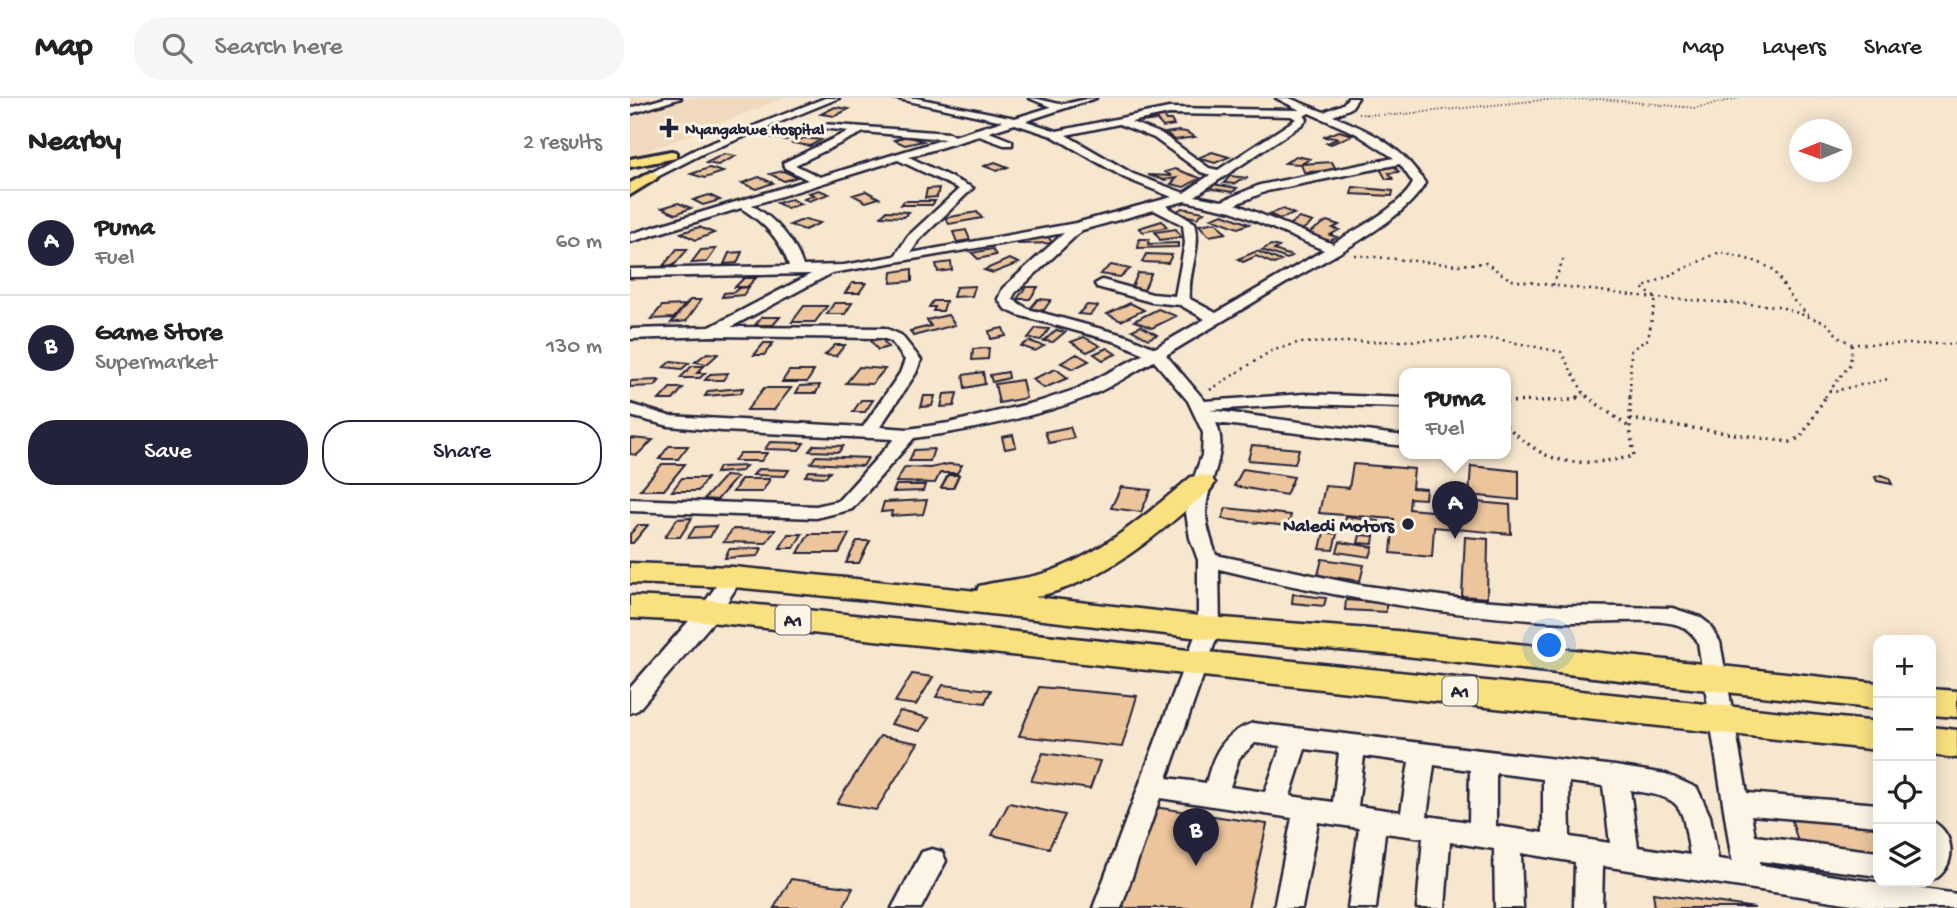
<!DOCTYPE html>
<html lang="en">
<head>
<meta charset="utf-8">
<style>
	body { margin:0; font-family:"Gochi Hand",sans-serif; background:#f6f6f6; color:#222 }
	.controls { position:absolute; right:21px; bottom:21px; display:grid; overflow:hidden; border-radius:14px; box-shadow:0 4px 18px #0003 }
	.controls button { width:63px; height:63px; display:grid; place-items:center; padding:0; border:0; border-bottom:2px solid #e0e0e0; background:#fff; color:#222; font:35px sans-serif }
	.compass { position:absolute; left:1159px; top:21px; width:63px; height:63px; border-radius:50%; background:#fff; box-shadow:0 4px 18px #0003; rotate:269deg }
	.you { position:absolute; left:920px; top:548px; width:24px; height:24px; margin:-18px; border:5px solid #fff; border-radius:50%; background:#1a73e8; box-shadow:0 0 0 10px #1a73e833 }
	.badge { display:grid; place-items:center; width:46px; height:46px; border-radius:50%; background:#22223b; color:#fff; font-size:23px; font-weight:700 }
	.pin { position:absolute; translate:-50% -58px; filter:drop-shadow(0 2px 4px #0008) }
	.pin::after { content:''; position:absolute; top:37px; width:24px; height:21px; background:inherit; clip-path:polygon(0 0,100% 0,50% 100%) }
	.popup { position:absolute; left:769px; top:270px; width:112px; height:91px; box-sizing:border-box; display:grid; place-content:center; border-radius:14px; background:#fff; filter:drop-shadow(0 2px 5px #0005); font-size:23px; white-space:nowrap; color:#767676 }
	.popup b { font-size:26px; color:#222 }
	.popup::after { content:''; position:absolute; left:50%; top:100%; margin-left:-14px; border:14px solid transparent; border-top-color:#fff }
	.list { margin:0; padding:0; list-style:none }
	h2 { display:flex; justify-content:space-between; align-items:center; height:91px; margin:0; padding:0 28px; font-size:30px }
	h2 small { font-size:23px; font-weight:400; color:#767676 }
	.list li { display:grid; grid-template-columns:46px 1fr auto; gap:21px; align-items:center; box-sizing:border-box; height:105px; padding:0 28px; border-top:2px solid #e0e0e0 }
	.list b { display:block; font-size:26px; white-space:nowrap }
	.list p { margin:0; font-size:23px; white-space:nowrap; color:#767676 }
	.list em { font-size:23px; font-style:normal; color:#767676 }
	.actions { display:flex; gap:14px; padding:21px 28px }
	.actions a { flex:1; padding:16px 0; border:2px solid #22223b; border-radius:28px; text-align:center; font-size:24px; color:#22223b }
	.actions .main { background:#22223b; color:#fff }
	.icon { flex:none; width:38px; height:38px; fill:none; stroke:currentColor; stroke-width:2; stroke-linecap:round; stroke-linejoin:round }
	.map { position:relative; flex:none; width:1327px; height:810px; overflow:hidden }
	header { display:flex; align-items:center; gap:42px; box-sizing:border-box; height:98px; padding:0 35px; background:#fff; border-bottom:2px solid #e0e0e0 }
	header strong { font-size:33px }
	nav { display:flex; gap:38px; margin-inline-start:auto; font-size:24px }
	.search { width:490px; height:63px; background:#f6f6f6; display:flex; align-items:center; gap:18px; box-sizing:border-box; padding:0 24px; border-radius:28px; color:#767676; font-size:26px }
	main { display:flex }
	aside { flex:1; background:#fff }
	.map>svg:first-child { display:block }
	.built { fill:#f0d9bd }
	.building { fill:#ecc59c; stroke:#22223b; stroke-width:2 }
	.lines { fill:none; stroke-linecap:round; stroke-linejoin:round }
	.minor-casing { stroke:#22223b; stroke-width:5 }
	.major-casing { stroke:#22223b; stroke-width:6 }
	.highway-casing { stroke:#22223b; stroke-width:5 }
	.path-far2 { stroke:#22223b; stroke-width:2; stroke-dasharray:1 2.5; stroke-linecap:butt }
	.path-far1 { stroke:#22223b; stroke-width:2.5; stroke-dasharray:2 4.5; stroke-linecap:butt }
	.path { stroke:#22223b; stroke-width:3.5; stroke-dasharray:2 5; stroke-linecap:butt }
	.minor { fill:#fcf5e5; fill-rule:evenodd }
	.major { fill:#fae180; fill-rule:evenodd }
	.highway { fill:#fae180; fill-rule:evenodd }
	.poi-dot { fill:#22223b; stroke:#fcf5e5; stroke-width:2.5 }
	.labels { text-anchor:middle; stroke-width:6; stroke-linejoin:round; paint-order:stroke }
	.far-poi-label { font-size:16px; font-weight:bold; fill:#22223b; stroke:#fcf5e5; text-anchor:start }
	.shield { fill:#fcf5e5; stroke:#63616e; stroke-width:2 }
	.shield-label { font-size:18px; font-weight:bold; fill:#22223b }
	.poi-label { font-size:19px; font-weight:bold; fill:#22223b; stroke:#fcf5e5; text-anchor:end }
</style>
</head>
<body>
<header>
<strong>Map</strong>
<div class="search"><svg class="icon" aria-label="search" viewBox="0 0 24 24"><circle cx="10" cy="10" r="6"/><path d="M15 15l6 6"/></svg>Search here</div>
<nav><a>Map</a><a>Layers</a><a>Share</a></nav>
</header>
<main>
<aside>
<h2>Nearby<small>2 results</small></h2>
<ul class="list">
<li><span class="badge">A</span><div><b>Puma</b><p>Fuel</p></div><em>60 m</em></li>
<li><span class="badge">B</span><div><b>Game Store</b><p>Supermarket</p></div><em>130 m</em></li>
</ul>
<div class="actions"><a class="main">Save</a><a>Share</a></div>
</aside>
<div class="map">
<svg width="1327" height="810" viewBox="0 0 1327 810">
	<rect width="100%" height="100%" fill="#f7e7cf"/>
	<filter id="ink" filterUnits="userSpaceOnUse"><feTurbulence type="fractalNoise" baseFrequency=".0143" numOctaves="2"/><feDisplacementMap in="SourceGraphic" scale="14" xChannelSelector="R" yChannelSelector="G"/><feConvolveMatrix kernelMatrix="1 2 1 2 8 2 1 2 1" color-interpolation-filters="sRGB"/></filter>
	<g filter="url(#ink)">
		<path class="built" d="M 0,0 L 155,0 L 0,60 Z"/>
		<path class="building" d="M 205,9 L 219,11 L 205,18 L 191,16 Z
			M 532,18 L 536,22 L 541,22 L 544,27 L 533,29 L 527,22 L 512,24 L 510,21 Z
			M 162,30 L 179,33 L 156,42 L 134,38 Z
			M 549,33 L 556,34 L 565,39 L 545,42 L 536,35 Z
			M 709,33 L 723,37 L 701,46 L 697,45 L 709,40 L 693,39 Z
			M 277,38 L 293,43 L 275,47 L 264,42 Z
			M 174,40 L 191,42 L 180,48 L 163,45 Z
			M 582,54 L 599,59 L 585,65 L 568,60 Z
			M 94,56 L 106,58 L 88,67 L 76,65 Z
			M 666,58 L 680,61 L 671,66 L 655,65 Z
			M 365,64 L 378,69 L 367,73 L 354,68 Z
			M 702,64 L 706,71 L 702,73 L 674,74 L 671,66 Z
			M 749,69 L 765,69 L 769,74 L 759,75 L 763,81 L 756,81 Z
			M 79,70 L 93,74 L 75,80 L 61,76 Z
			M 545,71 L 570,80 L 554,89 L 541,86 L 547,80 L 534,82 L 518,77 L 542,78 L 535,74 Z
			M 153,73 L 167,79 L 154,83 L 140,76 Z
			M 600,78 L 618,80 L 609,82 L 605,86 L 594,85 Z
			M 129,79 L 143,85 L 126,91 L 112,85 Z
			M 582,86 L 607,90 L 603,94 L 577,90 Z
			M 723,89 L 763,93 L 762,98 L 721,96 Z
			M 309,90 L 307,99 L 295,100 L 297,91 Z
			M 189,92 L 199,96 L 179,103 L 174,101 L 184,97 L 179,95 Z
			M 236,93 L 249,100 L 236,104 L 223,97 Z
			M 79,97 L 90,102 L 73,107 L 63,102 Z
			M 161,101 L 171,106 L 157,110 L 147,105 Z
			M 274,103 L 305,103 L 302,107 L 271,107 Z
			M 48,105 L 61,110 L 46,116 L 32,110 Z
			M 552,110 L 574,114 L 567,120 L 544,115 Z
			M 653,111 L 664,116 L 650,121 L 639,116 Z
			M 256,113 L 279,114 L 274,119 L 251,118 Z
			M 347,114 L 352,120 L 319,126 L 315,120 Z
			M 593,116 L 619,126 L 608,130 L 582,120 Z
			M 669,120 L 683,124 L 672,132 L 657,128 Z
			M 175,121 L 190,125 L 175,132 L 160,127 Z
			M 532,123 L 537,129 L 513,134 L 509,130 Z
			M 697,123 L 709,127 L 703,130 L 709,132 L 700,137 L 707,139 L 700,143 L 677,136 Z
			M 586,124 L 596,135 L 579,138 L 569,127 Z
			M 69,129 L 84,135 L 66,142 L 51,135 Z
			M 546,131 L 551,139 L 530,142 L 525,134 Z
			M 336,132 L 340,142 L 327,144 L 323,134 Z
			M 418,138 L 422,145 L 388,146 L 387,143 Z
			M 509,141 L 519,141 L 518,146 L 548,145 L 548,149 L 508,150 Z
			M 641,147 L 649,149 L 644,152 L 662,158 L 657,161 L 632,152 Z
			M 47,151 L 58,151 L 44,167 L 33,168 Z
			M 86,151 L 77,164 L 61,165 L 71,152 Z
			M 362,151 L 366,157 L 348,161 L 342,155 Z
			M 627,153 L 651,163 L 644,166 L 626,158 L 613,164 L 608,161 Z
			M 112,154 L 107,165 L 94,166 L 99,155 Z
			M 516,156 L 542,157 L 538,165 L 512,164 Z
			M 379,161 L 389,165 L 363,175 L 354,172 Z
			M 321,164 L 322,172 L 308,174 L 306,166 Z
			M 481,167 L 500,171 L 490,179 L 470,176 Z
			M 282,171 L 282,183 L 261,185 L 262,174 Z
			M 508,175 L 521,176 L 514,192 L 501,191 Z
			M 114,180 L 126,180 L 117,189 L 105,189 Z
			M 222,185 L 236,185 L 229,195 L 215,195 Z
			M 345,188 L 342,198 L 323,199 L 326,189 Z
			M 119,189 L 113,197 L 92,199 L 94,195 L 104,194 L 109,190 Z
			M 396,189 L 408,189 L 400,201 L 387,201 Z
			M 408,201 L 421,202 L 414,212 L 400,211 Z
			M 60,202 L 71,202 L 56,223 L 41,225 Z
			M 303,203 L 316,203 L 313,213 L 303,213 L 305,209 L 299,209 Z
			M 204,205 L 222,205 L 215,216 L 197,216 Z
			M 500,205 L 514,212 L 491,223 L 477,216 Z
			M 55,207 L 44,220 L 21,221 L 32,208 Z
			M 457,207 L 468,208 L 460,217 L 448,216 Z
			M 174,208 L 197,208 L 185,224 L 162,224 Z
			M 528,211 L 546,218 L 522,230 L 504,223 Z
			M 318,217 L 325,227 L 283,238 L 280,233 L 301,228 L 297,222 Z
			M 132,219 L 150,219 L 143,227 L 125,227 Z
			M 511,228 L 527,237 L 518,241 L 502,232 Z
			M 373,230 L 376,238 L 361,241 L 359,233 Z
			M 406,230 L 419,231 L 411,242 L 398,240 Z
			M 426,232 L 435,234 L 423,244 L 414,243 Z
			M 454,239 L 470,248 L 457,254 L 441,244 Z
			M 251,240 L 258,249 L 248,252 L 241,243 Z
			M 399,243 L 414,248 L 405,253 L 391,248 Z
			M 134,245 L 143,245 L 134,257 L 124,257 Z
			M 205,247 L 215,247 L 206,258 L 195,257 Z
			M 359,250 L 358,261 L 342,262 L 343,251 Z
			M 477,250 L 486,256 L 473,262 L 464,256 Z
			M 77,255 L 88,256 L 77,266 L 65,264 Z
			M 447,256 L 459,263 L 443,271 L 431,265 Z
			M 41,263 L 59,265 L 52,271 L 34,269 Z
			M 62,268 L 74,268 L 67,275 L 75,275 L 70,280 L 50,280 Z
			M 229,269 L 255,271 L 242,286 L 216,285 Z
			M 426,271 L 438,280 L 414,290 L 402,281 Z
			M 159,273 L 184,273 L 177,284 L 152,284 Z
			M 353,274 L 355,286 L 335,290 L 333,277 Z
			M 378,274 L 379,280 L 362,284 L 360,277 Z
			M 98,275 L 93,282 L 75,282 L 80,276 Z
			M 30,282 L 25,288 L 0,289 L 0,283 Z
			M 392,282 L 396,300 L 369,305 L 365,286 Z
			M 190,287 L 186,295 L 166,295 L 170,288 Z
			M 40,290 L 53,290 L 43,302 L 29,302 Z
			M 113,290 L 111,295 L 75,298 L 78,293 Z
			M 134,290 L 161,290 L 144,312 L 117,312 Z
			M 327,295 L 324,308 L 311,309 L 314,296 Z
			M 294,298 L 305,298 L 302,308 L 291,309 Z
			M 231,302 L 243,302 L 235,314 L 223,314 Z
			M 440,329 L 444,340 L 419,345 L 415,334 Z
			M 383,337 L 386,349 L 375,351 L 372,339 Z
			M 0,340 L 23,342 L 7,357 L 0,356 Z
			M 140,344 L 174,345 L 169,352 L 135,351 Z
			M 184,347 L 213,348 L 209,354 L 179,353 Z
			M 622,347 L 669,351 L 665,366 L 618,362 Z
			M 39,348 L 58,348 L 48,361 L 29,361 Z
			M 304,351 L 300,363 L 279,363 L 284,352 Z
			M 110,355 L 137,355 L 131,363 L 104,363 Z
			M 186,358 L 238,360 L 233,368 L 181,365 Z
			M 32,366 L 55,366 L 34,392 L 10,392 Z
			M 319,366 L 332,367 L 327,375 L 310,375 L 305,385 L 266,384 L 275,369 L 300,370 Z
			M 723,366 L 784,371 L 782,390 L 796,391 L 795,401 L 780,400 L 779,411 L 835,416 L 836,403 L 880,407 L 881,436 L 804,429 L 802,459 L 761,455 L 764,421 L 689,415 L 695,388 L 719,390 Z
			M 116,368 L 112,373 L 86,375 L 89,369 Z
			M 841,368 L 889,373 L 889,402 L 839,397 Z
			M 128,371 L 159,372 L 155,378 L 123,377 Z
			M 613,371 L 664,379 L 656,397 L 604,388 Z
			M 179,373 L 200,374 L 196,379 L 175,378 Z
			M 318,377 L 329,377 L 323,390 L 311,390 Z
			M 1251,377 L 1259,380 L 1262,386 L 1247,383 L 1245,379 Z
			M 95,378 L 107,379 L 87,402 L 74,401 Z
			M 52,380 L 77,380 L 68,393 L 42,393 Z
			M 111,381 L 140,381 L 132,394 L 103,394 Z
			M 266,387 L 295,387 L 293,393 L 263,394 Z
			M 491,389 L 521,392 L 511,414 L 481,410 Z
			M 297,402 L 293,416 L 261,418 L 262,413 L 251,414 L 254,404 Z
			M 596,410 L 661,417 L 658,428 L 592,421 Z
			M 716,419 L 749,423 L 747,435 L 713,431 Z
			M 62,420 L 50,439 L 35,439 L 47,421 Z
			M 8,427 L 18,427 L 3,445 L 0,445 L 0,436 Z
			M 86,428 L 80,439 L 58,440 L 65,429 Z
			M 103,431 L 145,432 L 136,445 L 93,444 Z
			M 694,434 L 707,436 L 703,452 L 690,451 Z
			M 158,436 L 172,436 L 164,450 L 150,450 Z
			M 179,436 L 219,436 L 209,455 L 168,455 Z
			M 730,437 L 744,438 L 743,446 L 728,445 Z
			M 835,439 L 858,441 L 857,500 L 832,498 Z
			M 227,443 L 240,443 L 229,465 L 216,465 Z
			M 710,444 L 743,449 L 740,459 L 707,454 Z
			M 132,450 L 128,458 L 95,460 L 99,451 Z
			M 692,461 L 734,467 L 730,483 L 688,477 Z
			M 663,496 L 696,500 L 694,508 L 662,505 Z
			M 716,502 L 756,505 L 756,514 L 715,512 Z
			M 282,576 L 303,579 L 286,607 L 265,604 Z
			M 313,587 L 361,592 L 355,605 L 306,599 Z
			M 409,589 L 507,598 L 492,649 L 389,638 Z
			M 270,613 L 299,620 L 290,633 L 261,626 Z
			M 250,638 L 288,645 L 246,712 L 207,705 Z
			M 413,655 L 470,663 L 460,691 L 401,683 Z
			M 379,705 L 435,717 L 419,750 L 362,737 Z
			M 524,709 L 637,726 L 618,810 L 491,810 Z
			M 1159,713 L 1248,723 L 1248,754 L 1168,744 Z
			M 161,781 L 223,790 L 213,810 L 144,810 Z
			M 1023,795 L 1125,810 L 1025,810 Z"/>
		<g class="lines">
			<g class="minor-casing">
				<path id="minor" d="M 35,0 L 51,0 L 0,16 L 0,10 Z
					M 195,0 L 209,0 L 74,55 L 25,80 L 15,78 L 66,51 Z
					M 264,0 L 286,0 L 385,20 L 421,9 L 399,0 C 411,0 423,6 432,6 C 444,5 454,0 466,0 L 396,23 L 427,33 L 539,10 L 670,12 L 646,0 L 659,0 L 694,14 L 713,6 L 718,0 L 728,0 L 721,10 L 703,18 C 741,33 773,49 795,85 C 778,121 692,164 656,185 C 616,209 576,233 536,257 L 575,303 L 674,296 L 774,300 L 774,308 L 770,309 L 674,306 L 580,312 L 774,338 L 774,348 L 586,325 C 600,355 576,384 576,415 C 576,429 582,444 586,457 L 730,487 L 833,501 L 936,508 L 1042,510 L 1070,519 L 1079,526 L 1090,544 L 1117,695 L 1248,706 L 1248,728 L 1121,717 L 1125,738 L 1248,754 L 1248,778 L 1130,763 L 1130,767 L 1327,796 L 1327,810 L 1248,810 L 973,768 L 972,810 L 944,810 L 945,764 L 891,755 L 893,810 L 865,810 L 864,751 L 820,744 L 815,810 L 787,810 L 793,740 L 755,735 L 746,810 L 718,810 L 729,730 L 688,724 L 672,810 L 644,810 L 662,720 L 530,700 L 491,810 L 463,810 L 568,530 L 568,462 L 560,440 L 556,415 L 562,385 L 572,357 L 573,335 L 558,303 L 524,263 C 502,275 480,290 457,299 C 403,320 341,332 284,340 L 222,411 L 215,413 L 186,420 L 0,413 L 0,401 L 186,408 L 208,403 L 264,341 L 92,333 L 39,328 L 0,318 L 0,306 L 39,318 L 233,329 L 270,275 L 275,262 L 261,243 L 252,240 L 83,238 L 0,241 L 0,231 L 80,229 L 181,176 L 0,179 L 0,171 L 159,168 C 151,141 134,125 111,110 L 0,144 L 0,136 L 178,82 L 155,70 L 153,65 L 219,33 L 192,30 L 192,26 L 319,35 L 324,38 L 373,23 ZM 679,15 L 725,35 L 764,60 L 630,87 L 592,103 L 565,98 L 671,27 L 677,21 L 674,18 ZM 539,16 L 661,18 L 666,21 L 588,72 L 579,70 L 532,36 L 501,24 ZM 385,26 L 422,38 L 495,80 L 542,99 L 446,125 L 281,155 L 288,143 L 343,90 L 279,59 L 349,38 L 374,47 L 382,47 L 382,43 L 359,34 ZM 489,26 L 524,40 L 571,74 L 580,77 L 554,95 L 503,76 L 436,37 ZM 234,34 L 315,41 L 190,79 L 165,67 ZM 268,62 L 329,91 L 278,138 L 265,158 L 214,167 L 173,168 C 164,141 146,122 122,107 ZM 770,66 L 783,85 C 771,109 726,131 703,146 L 606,106 L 637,93 ZM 555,103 L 602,113 L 694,152 L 586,215 L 560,201 C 557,175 572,151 565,125 L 536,108 ZM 524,112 L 553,127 L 555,145 L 545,198 L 522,196 L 472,182 L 465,186 L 467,189 L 521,204 L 550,207 L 575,221 L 525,250 L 497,238 L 398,211 L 382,201 L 385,195 L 452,132 ZM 434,135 L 373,190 L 368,201 L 375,211 L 388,217 L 487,244 L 514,256 L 447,291 L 411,303 L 319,325 L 278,331 L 250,329 L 286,275 L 291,262 L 271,237 L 255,230 L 101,229 L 202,175 ZM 589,471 C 703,499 819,519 937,524 C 965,525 1024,519 1048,527 C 1057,530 1063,536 1068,544 L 1102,763 L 1088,761 L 1080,718 L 1067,690 L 1036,676 L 985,668 L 623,625 C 593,635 583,657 576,685 L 537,680 L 590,530 ZM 625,645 L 651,648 L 635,694 L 600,689 L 609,660 ZM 675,651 L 709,655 L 703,704 L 660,698 ZM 734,658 L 779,664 L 771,714 L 728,708 ZM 804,667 L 840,672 L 839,724 L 797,718 ZM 866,675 L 913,681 L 913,735 L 866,728 ZM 939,684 L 973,688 L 980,745 L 940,739 ZM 1000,692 C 1055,701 1051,704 1060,757 L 1008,749 Z
					M 103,472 L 110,474 L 113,479 L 88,518 L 8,612 L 0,615 L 0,590 L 72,508 L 96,474 Z
					M 1301,723 C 1327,734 1327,772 1301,783 Z
					M 302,751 L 312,754 L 316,763 L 291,810 L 262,810 L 292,754 Z"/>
			</g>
			<g class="major-casing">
				<path id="major" d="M 41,53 L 46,54 L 46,60 L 0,69 L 0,61 Z
					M 21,74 L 26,75 L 28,78 L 26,81 L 0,97 L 0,85 Z"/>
			</g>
			<g class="highway-casing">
				<path id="highway" d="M 571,377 L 581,379 L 585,385 L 581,391 C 528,436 475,484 405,499 L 579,519 L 767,533 L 1248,585 L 1248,611 L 767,557 L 579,541 L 238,502 L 103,489 L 0,485 L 0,465 L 103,469 L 347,493 L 349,488 C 372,482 395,482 418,474 C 472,456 518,415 561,379 Z
					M 0,498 L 80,502 L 1248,624 L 1248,652 L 80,524 L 0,520 Z
					M 1301,591 L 1327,593 L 1327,619 L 1301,617 Z
					M 1301,629 L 1327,632 L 1327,660 L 1301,657 Z"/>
			</g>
			<path class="path-far2" d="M 729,16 L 765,17 L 912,2 L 971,1 L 1065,10 L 1109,0"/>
			<path class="path-far1" d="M 725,157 L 827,167 L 856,165 L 881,182 L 1026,200 L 1148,208 L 1196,225 L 1210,240 L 1222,246 L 1327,246
				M 923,187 L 935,157
				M 580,292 L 641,253 L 667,245 L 867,241 L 931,254 L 954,296 L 959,299
				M 1199,292 L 1209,294 L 1212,291 L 1258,281
				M 947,299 L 954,296
				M 1000,299 L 1001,252 L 1018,241 L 1026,200 L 1012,190 L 1090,154 L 1128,164 L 1144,172 L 1162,201 L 1180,219
				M 1195,299 L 1220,266 L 1222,246"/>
			<path class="path" d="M 956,298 L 999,329
				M 876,304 L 942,302 L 951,298
				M 1000,321 L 1160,344 L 1171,339 L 1196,298
				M 876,328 C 889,338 901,350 916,357 C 941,369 978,364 1004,358 L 1000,330 L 1000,298"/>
			<use href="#minor" class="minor"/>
			<use href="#major" class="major"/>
			<use href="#highway" class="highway"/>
		</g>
	</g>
	<g class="poi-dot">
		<path d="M35.5 19.5h7v7h7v7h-7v7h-7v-7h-7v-7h7z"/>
		<circle cx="778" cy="426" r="7"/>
	</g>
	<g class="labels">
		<g class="far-poi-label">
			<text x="55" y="36">Nyangabwe Hospital</text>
		</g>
		<g class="shield">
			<rect x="145.5" y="507.5" width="35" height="29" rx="5"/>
			<rect x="812.5" y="578.5" width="35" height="29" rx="5"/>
		</g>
		<g class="shield-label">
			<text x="163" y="528">A1</text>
			<text x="830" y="599">A1</text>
		</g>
		<g class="poi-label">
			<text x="764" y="433">Naledi Motors</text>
		</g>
	</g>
</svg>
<div class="controls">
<button>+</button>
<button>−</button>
<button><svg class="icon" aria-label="locate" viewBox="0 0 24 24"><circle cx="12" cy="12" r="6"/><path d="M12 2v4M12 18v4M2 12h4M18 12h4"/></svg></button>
<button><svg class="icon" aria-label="layers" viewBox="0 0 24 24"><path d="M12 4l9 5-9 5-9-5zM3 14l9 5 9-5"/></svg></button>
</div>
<svg class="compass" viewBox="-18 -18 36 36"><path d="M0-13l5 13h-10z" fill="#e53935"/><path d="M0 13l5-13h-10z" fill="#767676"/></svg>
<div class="you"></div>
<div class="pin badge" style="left:825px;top:441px">A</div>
<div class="popup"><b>Puma</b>Fuel</div>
<div class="pin badge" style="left:566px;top:768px">B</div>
</div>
</main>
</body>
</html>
